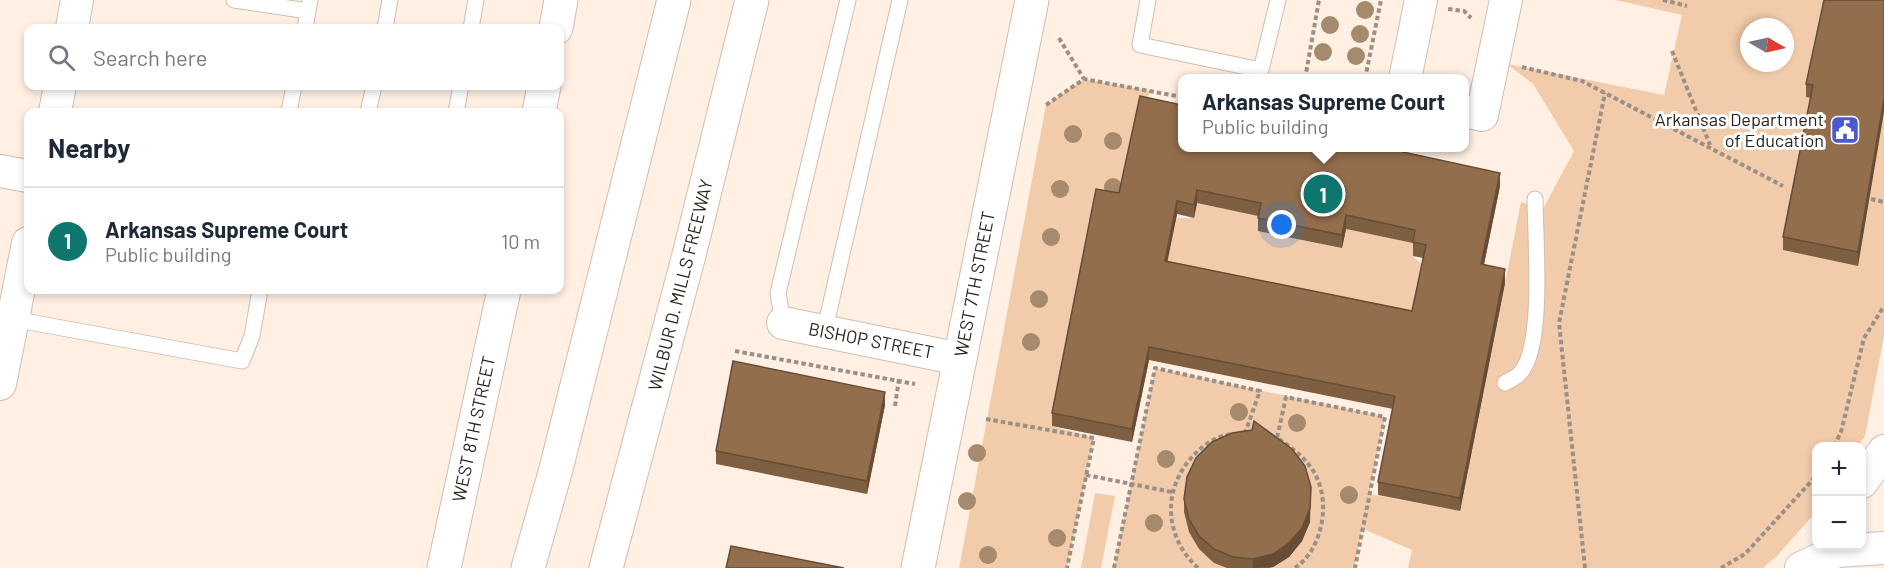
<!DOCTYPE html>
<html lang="en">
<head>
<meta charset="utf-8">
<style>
	body { margin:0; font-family:Barlow,sans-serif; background:#f2f2f3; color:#1f2937 }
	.controls { position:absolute; right:18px; bottom:18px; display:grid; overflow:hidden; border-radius:12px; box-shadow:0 3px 9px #0003 }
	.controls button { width:54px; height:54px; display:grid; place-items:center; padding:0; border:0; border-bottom:2px solid #e0e1e3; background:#fff; color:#1f2937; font:30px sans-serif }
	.compass { position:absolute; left:1740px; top:18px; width:54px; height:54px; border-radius:50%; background:#fff; box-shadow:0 3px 9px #0003; rotate:99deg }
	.you { position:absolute; left:1282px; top:225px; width:21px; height:21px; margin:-15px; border:4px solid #fff; border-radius:50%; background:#1a73e8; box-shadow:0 0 0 9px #1a73e833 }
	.badge { display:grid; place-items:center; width:39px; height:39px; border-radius:50%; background:#0f766e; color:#fff; font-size:20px; font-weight:700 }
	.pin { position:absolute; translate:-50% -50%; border:3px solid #fff; box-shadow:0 2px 6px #0006 }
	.popup { position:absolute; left:1178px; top:74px; width:291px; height:78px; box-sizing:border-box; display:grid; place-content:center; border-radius:12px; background:#fff; filter:drop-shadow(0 2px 4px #0005); font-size:20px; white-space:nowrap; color:#747a83 }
	.popup b { font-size:22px; color:#1f2937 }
	.popup::after { content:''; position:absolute; left:50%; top:100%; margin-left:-12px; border:12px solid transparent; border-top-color:#fff }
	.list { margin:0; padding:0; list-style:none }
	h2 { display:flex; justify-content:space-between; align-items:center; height:78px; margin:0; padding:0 24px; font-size:26px }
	h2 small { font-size:20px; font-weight:400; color:#747a83 }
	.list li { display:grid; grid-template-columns:39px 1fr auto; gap:18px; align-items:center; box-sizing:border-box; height:108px; padding:0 24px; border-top:2px solid #e0e1e3 }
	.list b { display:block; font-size:22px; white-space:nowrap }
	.list p { margin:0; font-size:20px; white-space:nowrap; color:#747a83 }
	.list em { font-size:20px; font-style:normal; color:#747a83 }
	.icon { flex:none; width:33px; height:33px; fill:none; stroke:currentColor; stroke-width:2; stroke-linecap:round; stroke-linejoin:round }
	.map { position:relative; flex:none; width:1884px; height:568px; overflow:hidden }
	.search { position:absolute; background:#fff; box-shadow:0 3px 9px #0003; left:24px; top:24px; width:540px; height:66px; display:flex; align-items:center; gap:15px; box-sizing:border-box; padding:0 21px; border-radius:12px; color:#747a83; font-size:22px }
	.panel { position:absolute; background:#fff; box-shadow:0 3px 9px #0003; left:24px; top:108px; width:540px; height:186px; border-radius:12px }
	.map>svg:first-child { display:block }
	.green { fill:#f1cbaa; fill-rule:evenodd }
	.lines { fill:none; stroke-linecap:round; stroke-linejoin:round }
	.lane-casing { stroke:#d0bdae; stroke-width:17 }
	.street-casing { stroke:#d0bdae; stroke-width:34 }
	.secondary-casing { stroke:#d0bdae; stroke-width:35 }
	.highway-casing { stroke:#d0bdae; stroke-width:35 }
	.path { stroke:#9b9086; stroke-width:4; stroke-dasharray:4.5 3; stroke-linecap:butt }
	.lane { stroke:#fff; stroke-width:15 }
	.street { stroke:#fff; stroke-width:32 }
	.secondary { stroke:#fff; stroke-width:33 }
	.highway { stroke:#fff; stroke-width:33 }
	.tree { fill:#a68a6d }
	.wall { fill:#7e5f42; fill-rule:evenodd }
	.shaded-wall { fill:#674d36 }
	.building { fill:#936e4d; stroke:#674d36; stroke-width:1.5; fill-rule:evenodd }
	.labels { text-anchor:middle; stroke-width:6; stroke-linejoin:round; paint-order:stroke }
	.poi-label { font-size:18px; fill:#29221c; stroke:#fff; text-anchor:end }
	.street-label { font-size:18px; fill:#29221c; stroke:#fff }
</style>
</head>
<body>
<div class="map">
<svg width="1884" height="568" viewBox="0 0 1884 568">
	<rect width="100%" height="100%" fill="#fff0e3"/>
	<path class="green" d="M 1616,0 L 1826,0 L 1807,97 L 1884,110 L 1884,336 L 1865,436 L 1858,446 L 1816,446 L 1816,512 L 1777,556 L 1763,568 L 1408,568 L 1412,550 L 1363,529 L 1363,526 L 1354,568 L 1114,568 L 1155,368 L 1385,417 L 1369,494 L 1460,511 L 1521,202 L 1543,209 L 1574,151 L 1533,84 L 1507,64 L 1664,95 L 1682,15 ZM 1749,27 L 1785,27 L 1785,63 L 1749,63 Z
		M 1084,79 L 1151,91 L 1140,109 L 1126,176 L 1052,426 L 1094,438 L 1067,568 L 959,568 L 1046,105 Z
		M 1197,203 L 1261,216 L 1342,248 L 1346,229 L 1415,243 L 1413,256 L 1424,266 L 1412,324 L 1165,274 L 1176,218 L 1194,218 Z
		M 1095,493 L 1115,496 L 1101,568 L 1081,568 Z"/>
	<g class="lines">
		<g class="lane-casing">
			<path id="lane" d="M 234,0 L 308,11
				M 1148,0 L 1140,45 L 1261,70 L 1278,0
				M 305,28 L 310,0
				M 385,28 L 390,0
				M 471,28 L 476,0
				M 289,112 L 294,86
				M 368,112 L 374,86
				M 456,112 L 461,86
				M 13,319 L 242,361 L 252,336 L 260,290
				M 783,323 L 778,293 L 848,0
				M 824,333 L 900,0
				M 1505,383 C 1510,380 1517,377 1520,373 C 1545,347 1535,236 1535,199"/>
		</g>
		<g class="street-casing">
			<path id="street" d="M 72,28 L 77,0
				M 1405,79 L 1421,0
				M 1464,111 L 1482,115 L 1506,0
				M 55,112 L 60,86
				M 0,171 L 28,176
				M 783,323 L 960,359
				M 0,384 L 28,243
				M 1862,482 L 1884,451
				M 1801,568 L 1837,551 L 1884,548"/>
		</g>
		<g class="secondary-casing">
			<path id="secondary" d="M 556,28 L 561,0
				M 539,112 L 544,86
				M 444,568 L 504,290
				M 918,568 L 1032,0"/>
		</g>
		<g class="highway-casing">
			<path id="highway" d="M 528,568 L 556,469 L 674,0
				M 606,568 L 690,251 L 752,0"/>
		</g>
		<path class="path" d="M 1663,0 L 1687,6
			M 1448,9 L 1464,11 L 1471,18
			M 1059,38 L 1084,79
			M 1672,51 L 1710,145
			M 1522,67 L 1582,81 L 1783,186
			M 1305,79 L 1319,0
			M 1365,79 L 1381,0
			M 1046,105 L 1084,79 L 1182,97
			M 1871,199 L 1884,202
			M 735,351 L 915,384
			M 895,406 L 899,379
			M 986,419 L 1094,438 L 1067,568
			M 1834,446 L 1841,432 L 1864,338 L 1884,306
			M 1086,475 L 1172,492
			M 1114,568 L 1155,368 L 1260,391 L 1245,433
			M 1198,568 C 1162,535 1162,484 1198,451 C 1207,442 1222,434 1235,434
			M 1295,568 C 1324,548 1332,498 1312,469 C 1302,455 1291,447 1277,438 L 1286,397 L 1385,417 L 1355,568
			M 1585,568 L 1559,323 L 1605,93
			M 1721,568 L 1745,554 L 1816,476"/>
		<use href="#lane" class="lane"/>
		<use href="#street" class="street"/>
		<use href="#secondary" class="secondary"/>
		<use href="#highway" class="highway"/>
	</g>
	<g class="tree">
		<circle cx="1365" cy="10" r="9"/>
		<circle cx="1330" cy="25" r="9"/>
		<circle cx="1360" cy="34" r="9"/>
		<circle cx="1323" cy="52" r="9"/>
		<circle cx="1356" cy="56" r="9"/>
		<circle cx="1073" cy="134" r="9"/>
		<circle cx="1113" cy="141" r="9"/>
		<circle cx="1113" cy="187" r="9"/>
		<circle cx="1060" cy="189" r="9"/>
		<circle cx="1051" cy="237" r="9"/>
		<circle cx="1039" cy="299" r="9"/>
		<circle cx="1031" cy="342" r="9"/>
		<circle cx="1239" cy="412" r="9"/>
		<circle cx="1297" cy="423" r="9"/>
		<circle cx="977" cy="453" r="9"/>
		<circle cx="1166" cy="459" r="9"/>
		<circle cx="1349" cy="495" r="9"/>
		<circle cx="967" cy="501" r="9"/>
		<circle cx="1154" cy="523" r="9"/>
		<circle cx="1057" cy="538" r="9"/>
		<circle cx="988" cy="555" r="9"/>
	</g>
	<path class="wall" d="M 1884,0 L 1858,266 L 1783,250 L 1783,237 L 1811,98 L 1806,97 L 1806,84 Z
		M 1140,96 L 1500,186 L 1484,265 L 1505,283 L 1460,511 L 1378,495 L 1378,482 L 1393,409 L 1149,360 L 1132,442 L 1052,426 L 1052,413 L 1119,193 ZM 1197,203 L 1258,216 L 1258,231 L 1342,248 L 1346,229 L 1413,243 L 1413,256 L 1423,258 L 1412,311 L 1167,261 L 1177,214 L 1194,218 Z
		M 885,405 L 867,494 L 716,464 L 716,451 Z
		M 1184,499 L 1310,522 L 1302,541 L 1289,557 L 1273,567 L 1269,568 L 1227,568 L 1214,563 L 1199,549 L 1189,532 L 1184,512 Z"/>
	<path class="shaded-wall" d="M 1884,99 L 1884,112 L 1858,266 L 1858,252 Z
		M 1500,173 L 1500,186 L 1481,278 L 1481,264 Z
		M 1197,190 L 1197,203 L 1194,218 L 1194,205 Z
		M 1177,201 L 1177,214 L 1165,274 L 1165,261 Z
		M 1346,215 L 1346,229 L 1342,248 L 1342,235 Z
		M 1505,269 L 1505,283 L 1460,511 L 1460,498 Z
		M 1149,347 L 1149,360 L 1132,442 L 1132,429 Z
		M 885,392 L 885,405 L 867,494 L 867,481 Z
		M 1311,487 L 1310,522 L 1302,541 L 1289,557 L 1273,567 L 1253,568 L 1253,559 Z"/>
	<path class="building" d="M 1824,0 L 1884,0 L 1884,99 L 1858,252 L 1783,237 L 1813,85 L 1806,84 Z
		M 1140,96 L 1182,105 L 1182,147 L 1380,147 L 1500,173 L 1481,264 L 1505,269 L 1460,498 L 1378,482 L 1395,396 L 1149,347 L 1132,429 L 1052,413 L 1096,189 L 1119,193 ZM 1197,190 L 1261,203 L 1258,218 L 1342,235 L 1346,215 L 1415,230 L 1413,242 L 1426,245 L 1412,311 L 1165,261 L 1177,201 L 1194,205 Z
		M 733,361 L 885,392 L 867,481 L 716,451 Z
		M 1254,421 L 1292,449 L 1305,466 L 1311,487 L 1310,508 L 1302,528 L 1289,543 L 1273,554 L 1253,559 L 1233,557 L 1214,549 L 1199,536 L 1189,519 L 1184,499 L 1187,477 L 1196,458 L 1212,442 L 1232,433 L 1252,430 Z
		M 731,546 L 844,568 L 726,568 Z"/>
	<defs>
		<g id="civic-square" transform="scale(1.5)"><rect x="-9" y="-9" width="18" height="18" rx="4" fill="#4a5acf" stroke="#fff"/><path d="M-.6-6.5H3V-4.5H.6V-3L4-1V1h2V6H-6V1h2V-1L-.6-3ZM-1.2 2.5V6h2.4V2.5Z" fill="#fff"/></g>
	</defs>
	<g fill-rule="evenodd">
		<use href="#civic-square" x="1845" y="130"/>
	</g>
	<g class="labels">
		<g class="poi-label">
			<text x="1824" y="126">Arkansas Department<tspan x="1824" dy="21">of Education</tspan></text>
		</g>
		<g class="street-label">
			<text transform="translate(975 284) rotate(-79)" y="6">WEST 7TH STREET</text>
			<text transform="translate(681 285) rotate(-76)" y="6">WILBUR D. MILLS FREEWAY</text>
			<text transform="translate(871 341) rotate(11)" y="6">BISHOP STREET</text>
			<text transform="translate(474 429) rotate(-78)" y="6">WEST 8TH STREET</text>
		</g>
	</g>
</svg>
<div class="controls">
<button>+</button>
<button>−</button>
</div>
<svg class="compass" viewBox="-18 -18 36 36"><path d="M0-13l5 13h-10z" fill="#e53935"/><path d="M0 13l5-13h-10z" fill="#747a83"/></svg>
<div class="you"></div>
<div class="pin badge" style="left:1323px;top:194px">1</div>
<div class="popup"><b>Arkansas Supreme Court</b>Public building</div>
<div class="search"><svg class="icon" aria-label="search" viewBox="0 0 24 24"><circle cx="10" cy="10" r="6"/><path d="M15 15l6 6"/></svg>Search here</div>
<section class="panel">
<h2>Nearby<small></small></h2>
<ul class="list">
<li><span class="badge">1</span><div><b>Arkansas Supreme Court</b><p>Public building</p></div><em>10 m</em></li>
</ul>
</section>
</div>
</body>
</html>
